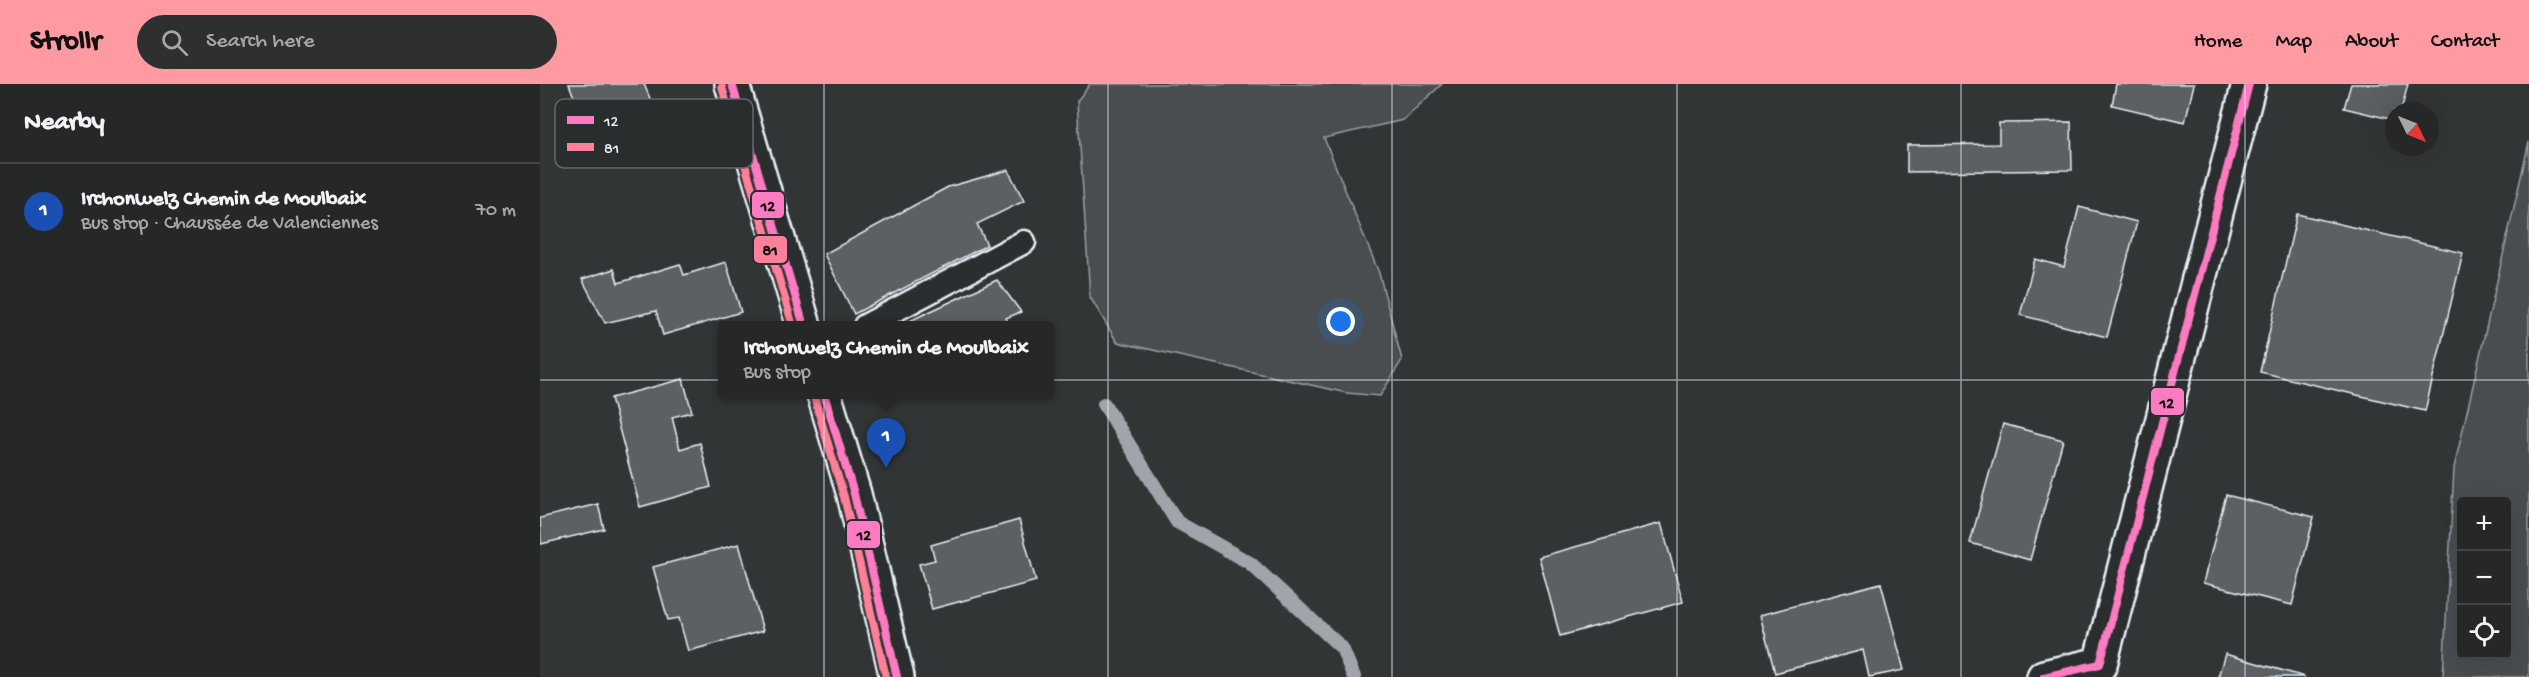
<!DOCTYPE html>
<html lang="en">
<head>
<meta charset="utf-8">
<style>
	body { margin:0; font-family:"Gochi Hand",sans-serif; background:#2e3030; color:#f1f3f6 }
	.controls { position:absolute; right:18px; bottom:18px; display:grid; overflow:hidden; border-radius:6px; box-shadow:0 6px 24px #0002 }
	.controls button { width:54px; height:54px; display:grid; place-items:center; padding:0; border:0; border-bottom:2px solid #424445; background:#262828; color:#f1f3f6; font:30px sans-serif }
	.compass { position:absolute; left:1845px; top:18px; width:54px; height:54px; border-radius:50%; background:#262828; box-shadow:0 6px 24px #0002; rotate:133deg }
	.you { position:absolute; left:801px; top:238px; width:21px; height:21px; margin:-15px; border:4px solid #fff; border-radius:50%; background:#1a73e8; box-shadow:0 0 0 9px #1a73e833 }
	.badge { display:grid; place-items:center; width:39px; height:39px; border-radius:50%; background:#ff9aa2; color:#fff; font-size:20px; font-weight:700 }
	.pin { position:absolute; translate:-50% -50px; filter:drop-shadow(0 2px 3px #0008) }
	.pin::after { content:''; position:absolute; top:32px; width:21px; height:18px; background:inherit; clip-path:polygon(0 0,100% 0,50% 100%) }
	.popup { position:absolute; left:178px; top:237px; width:336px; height:78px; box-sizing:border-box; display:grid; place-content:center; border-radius:6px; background:#262828; filter:drop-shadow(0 2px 4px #0005); font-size:20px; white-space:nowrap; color:#a4a6a8 }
	.popup b { font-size:22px; color:#f1f3f6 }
	.popup::after { content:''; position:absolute; left:50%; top:100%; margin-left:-12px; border:12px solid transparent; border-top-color:#262828 }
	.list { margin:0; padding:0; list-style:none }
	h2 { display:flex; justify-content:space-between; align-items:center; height:78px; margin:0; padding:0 24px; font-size:26px }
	h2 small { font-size:20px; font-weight:400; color:#a4a6a8 }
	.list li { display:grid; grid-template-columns:39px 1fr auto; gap:18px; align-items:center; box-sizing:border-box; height:96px; padding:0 24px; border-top:2px solid #424445 }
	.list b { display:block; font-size:22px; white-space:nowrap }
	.list p { margin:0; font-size:20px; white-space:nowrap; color:#a4a6a8 }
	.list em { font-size:20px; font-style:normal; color:#a4a6a8 }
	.icon { flex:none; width:33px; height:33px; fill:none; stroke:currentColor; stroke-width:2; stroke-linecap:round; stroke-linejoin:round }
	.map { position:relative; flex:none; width:1989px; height:593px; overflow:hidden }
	header { display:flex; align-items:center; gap:36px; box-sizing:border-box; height:84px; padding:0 30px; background:#ff9aa2; color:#111 }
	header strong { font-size:28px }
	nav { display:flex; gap:33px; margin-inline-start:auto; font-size:21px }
	.search { width:420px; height:54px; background:#2e3030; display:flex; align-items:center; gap:15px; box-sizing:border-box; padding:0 21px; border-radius:33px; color:#a4a6a8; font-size:22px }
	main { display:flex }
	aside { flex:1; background:#262828 }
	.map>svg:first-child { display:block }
	.green { fill:#494d4f; stroke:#989fa4; stroke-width:1.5; fill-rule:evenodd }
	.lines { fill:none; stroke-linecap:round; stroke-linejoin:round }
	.stream { stroke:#9fa5aa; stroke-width:14 }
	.building { fill:#5c6063; stroke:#e8f1f8; stroke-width:1.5 }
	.service-casing { stroke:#e8f1f8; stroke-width:27 }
	.minor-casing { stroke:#e8f1f8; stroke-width:38 }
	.secondary-casing { stroke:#e8f1f8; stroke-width:38 }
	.service { stroke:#2a2d2e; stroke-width:22 }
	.minor { stroke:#2a2d2e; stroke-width:33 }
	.secondary { stroke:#2a2d2e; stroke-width:33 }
	.bus-1-casing { stroke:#2a2d2e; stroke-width:12 }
	.bus-2-casing { stroke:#2a2d2e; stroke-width:12 }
	.bus-1 { stroke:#fe7ac1; stroke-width:8 }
	.bus-2 { stroke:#ff8098; stroke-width:8 }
	.grid { fill:none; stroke:#e8f1f8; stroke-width:1.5; stroke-opacity:0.55 }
	.key { fill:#2a2d2e; stroke:#63686b; stroke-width:1.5 }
	.key-label { font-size:16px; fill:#e8f1f8 }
	.line-badge { stroke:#2a2d2e; stroke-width:2 }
	.pale-badge-label { font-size:16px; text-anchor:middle; font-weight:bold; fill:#111 }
</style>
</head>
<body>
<header>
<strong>Strollr</strong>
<div class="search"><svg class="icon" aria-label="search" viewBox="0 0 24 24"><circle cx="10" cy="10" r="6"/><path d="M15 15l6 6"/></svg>Search here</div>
<nav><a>Home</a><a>Map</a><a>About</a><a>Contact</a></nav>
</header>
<main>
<aside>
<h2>Nearby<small></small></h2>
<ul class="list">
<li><span class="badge" style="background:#1a4fb4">1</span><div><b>Irchonwelz Chemin de Moulbaix</b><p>Bus stop · Chaussée de Valenciennes</p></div><em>70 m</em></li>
</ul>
</aside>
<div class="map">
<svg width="1989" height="593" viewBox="0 0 1989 593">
	<rect width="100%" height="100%" fill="#323536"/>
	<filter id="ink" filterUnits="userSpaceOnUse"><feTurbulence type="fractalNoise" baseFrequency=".0167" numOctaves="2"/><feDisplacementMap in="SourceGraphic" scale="12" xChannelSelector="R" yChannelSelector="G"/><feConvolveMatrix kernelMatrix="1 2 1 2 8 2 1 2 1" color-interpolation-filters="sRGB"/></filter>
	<g filter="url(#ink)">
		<path class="green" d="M 550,0 L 902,0 L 863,36 L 784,54 L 839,189 L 862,276 L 840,312 L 807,309 L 577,258 L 550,213 L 537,17 Z
			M 1989,58 L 1989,593 L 1903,593 L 1914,384 ZM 1922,418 L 1966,418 L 1966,570 L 1922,570 Z"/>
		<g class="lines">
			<path class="stream" d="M 564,320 L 637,438 L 710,479 L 802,564 L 814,593"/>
		</g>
		<path class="building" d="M 29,0 L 104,0 L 118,34 L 52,60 Z
			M 1576,0 L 1654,0 L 1645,38 L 1572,21 Z
			M 1811,0 L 1868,0 L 1861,27 L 1854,27 L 1854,36 L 1804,24 Z
			M 1531,38 L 1532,86 L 1367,88 L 1367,61 L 1459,60 L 1459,39 Z
			M 468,86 L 484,117 L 437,140 L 447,161 L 314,230 L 284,170 L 408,103 Z
			M 1539,123 L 1597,138 L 1567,253 L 1480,231 L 1495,175 L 1524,183 Z
			M 1757,130 L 1923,169 L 1885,327 L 1720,288 Z
			M 186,178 L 201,228 L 123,251 L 116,227 L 65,239 L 42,195 L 74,185 L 78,199 L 140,180 L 144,191 Z
			M 457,196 L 481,228 L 466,234 L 470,242 L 359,242 Z
			M 143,295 L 152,328 L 132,333 L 140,365 L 160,359 L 171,403 L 100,423 L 71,314 Z
			M 349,310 L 366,310 L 351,316 Z
			M 1463,340 L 1523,356 L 1490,476 L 1430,459 Z
			M 1686,411 L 1774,433 L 1752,521 L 1663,499 Z
			M 58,420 L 64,445 L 1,460 L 0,434 Z
			M 479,436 L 496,497 L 392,525 L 379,480 L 395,476 L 391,461 Z
			M 1121,439 L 1143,518 L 1020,552 L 999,473 Z
			M 199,460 L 223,547 L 148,567 L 139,534 L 128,536 L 113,483 Z
			M 1341,499 L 1364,586 L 1329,593 L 1323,566 L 1235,589 L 1220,531 Z
			M 1685,570 L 1765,593 L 1678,593 Z"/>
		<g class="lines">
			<g class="service-casing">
				<path id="service" d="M 325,242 L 484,158"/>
			</g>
			<g class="minor-casing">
				<path id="minor" d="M 1504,593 L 1560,580 L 1709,0"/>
			</g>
			<g class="secondary-casing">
				<path id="secondary" d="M 192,0 L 264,242
					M 284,310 L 314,410 L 357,593"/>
			</g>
			<use href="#service" class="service"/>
			<use href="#minor" class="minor"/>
			<use href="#secondary" class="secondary"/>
			<g class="bus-1-casing">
				<path id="bus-1" d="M 192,0 L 264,242
					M 284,310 L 314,410 L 357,593
					M 1504,593 L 1560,580 L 1709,0"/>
			</g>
			<g class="bus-2-casing">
				<path id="bus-2" d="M 182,3 L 253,242
					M 274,313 L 304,413 L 346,593"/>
			</g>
			<use href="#bus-1" class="bus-1"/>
			<use href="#bus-2" class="bus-2"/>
		</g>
	</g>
	<path class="grid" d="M 284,0 L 284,593M 568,0 L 568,593M 852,0 L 852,593M 1137,0 L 1137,593M 1421,0 L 1421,593M 1705,0 L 1705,593M 0,296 L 1989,296"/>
	<rect x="15" y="15" width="198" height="69" rx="9" class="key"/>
	<rect x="27" y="32" width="27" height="8" fill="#fe7ac1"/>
	<rect x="27" y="59" width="27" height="8" fill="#ff8098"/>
	<g class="key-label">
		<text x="64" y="42">12</text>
		<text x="64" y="69">81</text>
	</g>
	<g class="line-badge">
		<rect x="211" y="107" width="34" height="28" rx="6" fill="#fe7ac1"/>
		<rect x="213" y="151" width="35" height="29" rx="6" fill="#ff8098"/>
		<rect x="1610" y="303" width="35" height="29" rx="6" fill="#fe7ac1"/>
		<rect x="306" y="436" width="35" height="29" rx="6" fill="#fe7ac1"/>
	</g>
	<g class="pale-badge-label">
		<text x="228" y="127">12</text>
		<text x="230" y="171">81</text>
		<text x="1627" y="324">12</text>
		<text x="324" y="456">12</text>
	</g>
</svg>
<div class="controls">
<button>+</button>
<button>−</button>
<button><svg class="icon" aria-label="locate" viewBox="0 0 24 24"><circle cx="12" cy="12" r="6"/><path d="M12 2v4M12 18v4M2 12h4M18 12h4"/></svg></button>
</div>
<svg class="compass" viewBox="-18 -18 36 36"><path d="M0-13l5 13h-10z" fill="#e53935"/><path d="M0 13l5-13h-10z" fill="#a4a6a8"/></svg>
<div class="you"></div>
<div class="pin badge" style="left:346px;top:384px;background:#1a4fb4">1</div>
<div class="popup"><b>Irchonwelz Chemin de Moulbaix</b>Bus stop</div>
</div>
</main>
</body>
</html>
